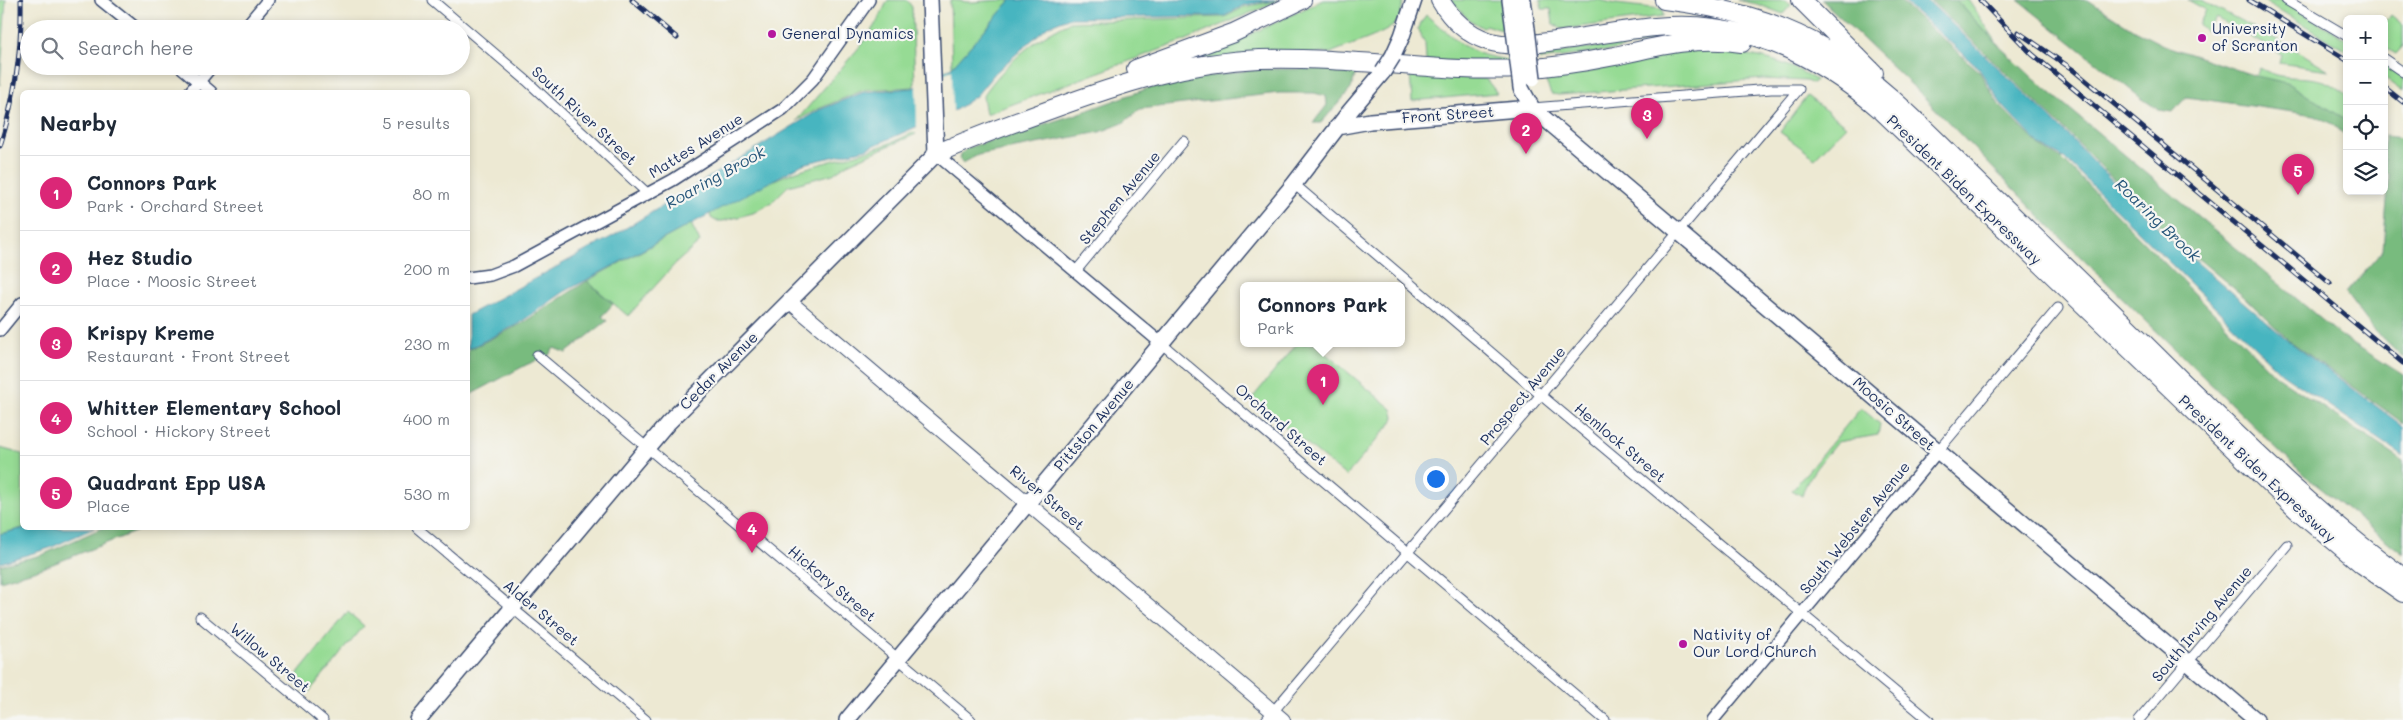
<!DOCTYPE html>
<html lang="en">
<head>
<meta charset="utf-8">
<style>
	body { margin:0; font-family:Mali,sans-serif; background:#f2f2f3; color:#1f2937 }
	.controls { position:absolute; right:15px; top:15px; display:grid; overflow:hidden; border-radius:8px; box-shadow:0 2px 8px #0003 }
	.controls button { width:45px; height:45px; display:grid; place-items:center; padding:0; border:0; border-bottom:1px solid #e0e1e3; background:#fff; color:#1f2937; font:25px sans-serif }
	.you { position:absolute; left:1435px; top:478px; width:18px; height:18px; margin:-12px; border:4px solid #fff; border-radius:50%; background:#1a73e8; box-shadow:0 0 0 8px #1a73e833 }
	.badge { display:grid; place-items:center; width:32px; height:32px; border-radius:50%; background:#db2777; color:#fff; font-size:16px; font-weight:700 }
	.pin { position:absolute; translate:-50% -41px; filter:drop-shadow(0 1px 2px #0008) }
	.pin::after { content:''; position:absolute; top:26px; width:18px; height:15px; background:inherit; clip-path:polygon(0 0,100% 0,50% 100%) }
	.popup { position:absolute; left:1240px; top:282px; width:165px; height:65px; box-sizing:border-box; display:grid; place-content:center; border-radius:8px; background:#fff; filter:drop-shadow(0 1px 4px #0005); font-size:16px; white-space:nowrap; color:#747a83 }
	.popup b { font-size:19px; color:#1f2937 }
	.popup::after { content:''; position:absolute; left:50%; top:100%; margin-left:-10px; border:10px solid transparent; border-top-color:#fff }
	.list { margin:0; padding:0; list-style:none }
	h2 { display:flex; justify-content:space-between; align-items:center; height:65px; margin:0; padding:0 20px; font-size:21px }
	h2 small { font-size:16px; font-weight:400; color:#747a83 }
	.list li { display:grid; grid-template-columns:32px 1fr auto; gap:15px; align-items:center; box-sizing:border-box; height:75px; padding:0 20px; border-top:1px solid #e0e1e3 }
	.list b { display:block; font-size:19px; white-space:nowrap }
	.list p { margin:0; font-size:16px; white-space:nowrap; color:#747a83 }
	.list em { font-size:16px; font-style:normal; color:#747a83 }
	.icon { flex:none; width:28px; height:28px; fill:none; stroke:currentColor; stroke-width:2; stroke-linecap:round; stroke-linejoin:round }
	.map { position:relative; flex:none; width:2403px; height:720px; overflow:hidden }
	.search { position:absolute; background:#fff; box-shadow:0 2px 8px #0003; left:20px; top:20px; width:450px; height:55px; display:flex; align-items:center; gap:12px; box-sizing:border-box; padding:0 18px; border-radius:28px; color:#747a83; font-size:19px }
	.panel { position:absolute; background:#fff; box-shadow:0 2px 8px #0003; left:20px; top:90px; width:450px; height:440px; border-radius:8px }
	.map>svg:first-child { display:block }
	.green { fill:#96db94; stroke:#588579 }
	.forest { fill:#78bb7e; stroke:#4a756e }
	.water { fill:#47b5c0; stroke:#31728f }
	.pier { fill:#ede9d3 }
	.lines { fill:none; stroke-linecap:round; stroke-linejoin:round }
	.minor-casing { stroke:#3a4b70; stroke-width:11 }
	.tertiary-casing { stroke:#3a4b70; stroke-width:14 }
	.secondary-casing { stroke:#3a4b70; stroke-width:16 }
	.primary-casing { stroke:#3a4b70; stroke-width:18 }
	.motorway-casing { stroke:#3a4b70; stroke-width:20 }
	.minor { stroke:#fff; stroke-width:9 }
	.tertiary { stroke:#fff; stroke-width:11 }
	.secondary { stroke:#fff; stroke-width:14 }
	.primary { stroke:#fff; stroke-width:15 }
	.motorway { stroke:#fff; stroke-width:18 }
	.rail-casing { stroke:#1b2f5e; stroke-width:5 }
	.rail { stroke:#f6f6f2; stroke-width:3; stroke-dasharray:9; stroke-linecap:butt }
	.primary-bridge-casing { stroke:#3a4b70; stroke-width:18; stroke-linecap:butt }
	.primary-bridge { stroke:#fff; stroke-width:15 }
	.poi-dot { fill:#b5179e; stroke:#f6f6f2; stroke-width:2 }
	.labels { text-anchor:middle; stroke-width:4.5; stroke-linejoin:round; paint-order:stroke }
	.poi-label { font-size:15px; fill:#1b2f5e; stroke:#f6f6f2; text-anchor:start }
	.street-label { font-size:15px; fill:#1b2f5e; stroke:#f6f6f2 }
	.water-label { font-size:16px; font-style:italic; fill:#28577b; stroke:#f6f6f2 }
</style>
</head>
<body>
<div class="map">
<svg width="2403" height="720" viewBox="0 0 2403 720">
	<rect width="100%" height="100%" fill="#f6f6f2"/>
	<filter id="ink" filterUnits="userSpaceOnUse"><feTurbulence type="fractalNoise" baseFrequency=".02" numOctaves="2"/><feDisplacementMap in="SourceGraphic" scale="10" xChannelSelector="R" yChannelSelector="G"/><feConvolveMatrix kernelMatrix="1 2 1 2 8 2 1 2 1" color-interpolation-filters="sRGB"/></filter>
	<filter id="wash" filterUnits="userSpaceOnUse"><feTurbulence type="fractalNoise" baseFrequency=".0096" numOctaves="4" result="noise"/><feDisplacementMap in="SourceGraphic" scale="20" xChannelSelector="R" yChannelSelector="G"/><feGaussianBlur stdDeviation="1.12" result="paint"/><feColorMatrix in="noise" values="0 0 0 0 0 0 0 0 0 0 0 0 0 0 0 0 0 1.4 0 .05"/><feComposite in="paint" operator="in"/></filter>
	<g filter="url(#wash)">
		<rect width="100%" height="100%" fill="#ede9d3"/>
		<path class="green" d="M 0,0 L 6,0 L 0,85 Z
			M 888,0 L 907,0 L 912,7 L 915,83 L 913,87 L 864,90 L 818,109 L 796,121 L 862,44 L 877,22 Z
			M 950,0 C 958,0 967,3 974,2 C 986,1 998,0 1011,0 L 952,67 Z
			M 1281,0 L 1186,40 L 986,114 L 983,96 C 1004,65 1036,37 1070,22 L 1225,17 L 1244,7 Z
			M 1323,0 L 1404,0 C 1402,6 1401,14 1399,19 C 1392,34 1347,45 1331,53 L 1189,60 L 1188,58 L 1247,36 Z
			M 1451,0 L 1503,0 L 1505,31 L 1485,25 L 1483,28 L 1468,19 Z
			M 1540,0 L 1600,0 L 1616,4 L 1662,9 L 1663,16 L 1563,29 L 1553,24 L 1551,9 L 1542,9 Z
			M 1737,0 L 1785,0 L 1791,5 L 1783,14 L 1757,4 Z
			M 1956,0 L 1968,0 L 2000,47 Z
			M 2188,0 L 2201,0 L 2293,48 L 2329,70 L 2279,63 L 2281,54 L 2216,18 L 2206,31 L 2199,25 L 2206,10 Z
			M 2263,0 L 2281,0 L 2347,40 L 2347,51 Z
			M 1426,15 L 1462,45 L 1483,55 L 1507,60 L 1508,62 L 1426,61 L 1425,43 L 1417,29 Z
			M 2391,15 L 2403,25 L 2403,46 L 2396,54 L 2384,47 L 2384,25 Z
			M 1675,36 L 1613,50 L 1540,60 L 1540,55 Z
			M 1699,50 C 1741,52 1780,57 1816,80 L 1813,84 L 1806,81 L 1763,79 L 1559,95 L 1551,94 L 1544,77 L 1587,72 L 1680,51 Z
			M 2384,62 L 2403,75 L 2403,92 L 2384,78 Z
			M 2260,68 C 2286,83 2302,73 2326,82 C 2333,85 2340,90 2347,94 L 2347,120 L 2256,76 Z
			M 1410,74 L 1486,79 L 1497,93 L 1412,101 Z
			M 1807,96 L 1846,126 L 1815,158 L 1780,132 Z
			M 914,132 L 916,134 L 847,164 L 833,174 L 788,186 L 771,203 L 753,213 L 723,221 L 716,221 L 711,218 L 710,213 C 738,199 767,181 797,171 C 836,158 877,152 914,132 Z
			M 691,224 L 700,242 L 675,264 L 628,316 L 587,281 Z
			M 1297,344 L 1314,344 L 1392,409 L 1394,417 L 1392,422 L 1346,476 L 1253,401 L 1254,396 Z
			M 1861,408 L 1880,424 L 1878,435 L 1837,442 C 1824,459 1807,475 1802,496 L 1792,490 Z
			M 0,448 L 22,454 L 23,528 L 0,534 Z
			M 348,612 L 364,626 L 308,693 L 292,681 Z"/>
		<path class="forest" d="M 1822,0 L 1899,0 L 1979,71 L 1999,105 L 2040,146 L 2062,159 L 2276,376 L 2403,461 L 2403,554 L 2303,474 L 2056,233 L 1917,90 Z
			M 1930,0 L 1956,0 L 2000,47 L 2034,79 L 2340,335 L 2403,375 L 2403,423 L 2290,341 L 2243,296 L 2167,233 L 2056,121 Z
			M 2018,0 L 2088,0 L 2134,30 L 2163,45 L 2256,76 L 2287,83 L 2347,120 L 2347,137 L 2333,124 L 2315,115 L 2186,97 L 2173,112 L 2159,110 L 2141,98 Z
			M 1256,69 L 1317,69 L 1356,73 L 1351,89 L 1321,123 L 1313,123 L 1327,105 L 1326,96 L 1314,93 L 1279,93 L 1140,109 L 1123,123 L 1100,132 L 978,155 L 963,163 L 960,159 L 961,154 L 967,148 L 1077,114 L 1149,88 L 1197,78 Z
			M 2384,136 L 2403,138 L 2403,358 L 2373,329 L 2346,293 L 2383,250 L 2389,175 L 2384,171 Z
			M 587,281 L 613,304 L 602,316 L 607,321 L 566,353 L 554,348 L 549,355 L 526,365 L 468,396 L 468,350 L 521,324 Z
			M 102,528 L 145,528 L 40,569 L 0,581 L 0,565 L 42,555 Z"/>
		<path class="water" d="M 1011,0 L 1275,0 L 1244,5 L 1225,16 L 1068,18 L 1048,26 L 995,73 L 976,96 L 957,109 L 866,149 L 803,164 L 564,292 L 518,324 L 468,349 L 468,315 L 613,236 L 819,110 L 864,92 L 913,88 L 952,67 Z
			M 1902,0 L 1927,0 L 2055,122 L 2165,235 L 2290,342 L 2403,426 L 2403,456 L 2281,373 L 2064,158 L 2040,145 L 2001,104 L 1978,67 Z
			M 25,528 L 94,528 L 50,548 L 0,563 L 0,534 Z"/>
		<path class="pier" d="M 952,70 L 953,113 L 917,130 L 916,84 Z"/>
	</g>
	<g filter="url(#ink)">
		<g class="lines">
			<g class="minor-casing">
				<path id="minor" d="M 432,0 L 527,81 L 647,193
					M 2286,0 L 2347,36
					M 2384,59 L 2403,72
					M 1532,108 L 1771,89 L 1799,89
					M 1294,184 L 1542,396 L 1929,720
					M 1076,271 L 1184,141
					M 1162,344 L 1605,720
					M 537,355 L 971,720
					M 1937,452 L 2058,308
					M 417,528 L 646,720
					M 200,617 L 323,720
					M 1266,720 L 1799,89
					M 2139,720 L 2287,545"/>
			</g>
			<g class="tertiary-casing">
				<path id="tertiary" d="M 101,0 L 137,29
					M 244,29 L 268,0
					M 180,66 L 211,92
					M 190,92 L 212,66
					M 936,154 L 1162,344
					M 468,278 L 490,275 L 514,266 L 560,241 L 673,180 L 783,109 L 813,79 L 869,0
					M 0,330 L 22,303
					M 1713,720 L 1937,452"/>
			</g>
			<g class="secondary-casing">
				<path id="secondary" d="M 789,301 L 1283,720"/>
			</g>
			<g class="primary-casing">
				<path id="primary" d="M 1510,0 L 1514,30
					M 1523,0 L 1527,29
					M 1393,56 L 1402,36 L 1414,0
					M 1520,79 L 1521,88 L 1532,108 L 2256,720
					M 1337,127 L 1370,121 L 1532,108
					M 418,720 L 668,423 L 936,154 L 930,0
					M 847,720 L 1294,184 L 1350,111 L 1383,72"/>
			</g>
			<g class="motorway-casing">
				<path id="motorway" d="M 1440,0 C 1451,19 1467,34 1488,41 C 1514,49 1544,42 1571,39 C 1618,32 1667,21 1714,28 C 1779,36 1834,69 1882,111 L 2296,509 L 2363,565 L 2403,593
					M 1664,0 C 1721,7 1774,19 1824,48 C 1889,87 1941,147 1996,199 C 2058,259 2120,319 2181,380 C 2253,450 2321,518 2403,577
					M 1801,0 L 1874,73
					M 1136,69 L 1233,33 L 1302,0
					M 936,154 C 974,137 1013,123 1052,109 C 1120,84 1187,62 1260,59 C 1348,56 1434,73 1521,69 C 1553,67 1585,62 1615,56 C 1658,46 1698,36 1742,43"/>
			</g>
			<use href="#minor" class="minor"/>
			<use href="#tertiary" class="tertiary"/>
			<use href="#secondary" class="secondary"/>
			<use href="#primary" class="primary"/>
			<use href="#motorway" class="motorway"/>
			<g class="rail-casing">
				<path id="rail" d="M 632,0 L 677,38
					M 1980,0 L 2032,54 L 2403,363
					M 2249,0 L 2347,60
					M 2018,32 L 2072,69 L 2330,283
					M 2384,87 L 2403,102
					M 0,146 C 15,98 22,50 21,0"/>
			</g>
			<use href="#rail" class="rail"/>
			<g class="primary-bridge-casing">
				<path id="primary-bridge" d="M 1527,29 L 1533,78
					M 1514,30 L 1520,79
					M 1383,72 L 1393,56"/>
			</g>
			<use href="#primary-bridge" class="primary-bridge"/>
		</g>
	</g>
	<g class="poi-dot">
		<circle cx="772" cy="34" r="5"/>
		<circle cx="2202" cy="38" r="5"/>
		<circle cx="1683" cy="644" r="5"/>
	</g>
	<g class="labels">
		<g class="poi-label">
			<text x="2212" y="34">University<tspan x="2212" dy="17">of Scranton</tspan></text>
			<text x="782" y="39">General Dynamics</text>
			<text x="1693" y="640">Nativity of<tspan x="1693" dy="17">Our Lord Church</tspan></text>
		</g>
		<g class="street-label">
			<text transform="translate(1448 115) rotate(-4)" y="5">Front Street</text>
			<text transform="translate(584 116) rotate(43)" y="5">South River Street</text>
			<text transform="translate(696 146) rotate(-32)" y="5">Mattes Avenue</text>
			<text transform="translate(1964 190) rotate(44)" y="5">President Biden Expressway</text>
			<text transform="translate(1120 198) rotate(-50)" y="5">Stephen Avenue</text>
			<text transform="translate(719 371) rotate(-45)" y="5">Cedar Avenue</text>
			<text transform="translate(1523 396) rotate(-50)" y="5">Prospect Avenue</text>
			<text transform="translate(1894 414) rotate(41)" y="5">Moosic Street</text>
			<text transform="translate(1094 425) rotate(-50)" y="5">Pittston Avenue</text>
			<text transform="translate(1281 425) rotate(41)" y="5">Orchard Street</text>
			<text transform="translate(1620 443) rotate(40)" y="5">Hemlock Street</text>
			<text transform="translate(2257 469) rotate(43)" y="5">President Biden Expressway</text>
			<text transform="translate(1047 498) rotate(40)" y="5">River Street</text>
			<text transform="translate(1855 528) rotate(-51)" y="5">South Webster Avenue</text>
			<text transform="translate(832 584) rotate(40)" y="5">Hickory Street</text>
			<text transform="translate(541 613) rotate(40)" y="5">Alder Street</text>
			<text transform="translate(2202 624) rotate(-50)" y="5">South Irving Avenue</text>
			<text transform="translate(270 658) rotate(40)" y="5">Willow Street</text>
		</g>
		<g class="water-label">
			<text transform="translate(715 177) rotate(-29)" y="6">Roaring Brook</text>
			<text transform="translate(2158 220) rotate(44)" y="6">Roaring Brook</text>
		</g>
	</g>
</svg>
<div class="controls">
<button>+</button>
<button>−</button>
<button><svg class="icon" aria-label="locate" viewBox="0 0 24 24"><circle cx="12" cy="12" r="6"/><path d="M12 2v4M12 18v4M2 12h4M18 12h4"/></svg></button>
<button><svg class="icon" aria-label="layers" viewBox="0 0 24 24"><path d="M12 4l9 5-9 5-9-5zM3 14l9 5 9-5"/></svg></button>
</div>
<div class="you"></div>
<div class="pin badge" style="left:1323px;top:405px">1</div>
<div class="popup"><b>Connors Park</b>Park</div>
<div class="pin badge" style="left:1526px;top:154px">2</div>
<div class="pin badge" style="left:1647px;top:139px">3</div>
<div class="pin badge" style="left:752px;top:553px">4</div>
<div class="pin badge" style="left:2298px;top:195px">5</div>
<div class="search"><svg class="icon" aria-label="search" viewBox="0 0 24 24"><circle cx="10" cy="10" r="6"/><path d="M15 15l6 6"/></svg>Search here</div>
<section class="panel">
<h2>Nearby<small>5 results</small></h2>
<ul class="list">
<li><span class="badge">1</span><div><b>Connors Park</b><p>Park · Orchard Street</p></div><em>80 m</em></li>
<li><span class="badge">2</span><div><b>Hez Studio</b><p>Place · Moosic Street</p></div><em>200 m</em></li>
<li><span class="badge">3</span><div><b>Krispy Kreme</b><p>Restaurant · Front Street</p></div><em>230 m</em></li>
<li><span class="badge">4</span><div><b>Whitter Elementary School</b><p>School · Hickory Street</p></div><em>400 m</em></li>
<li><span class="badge">5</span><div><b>Quadrant Epp USA</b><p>Place</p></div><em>530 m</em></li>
</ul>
</section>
</div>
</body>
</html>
